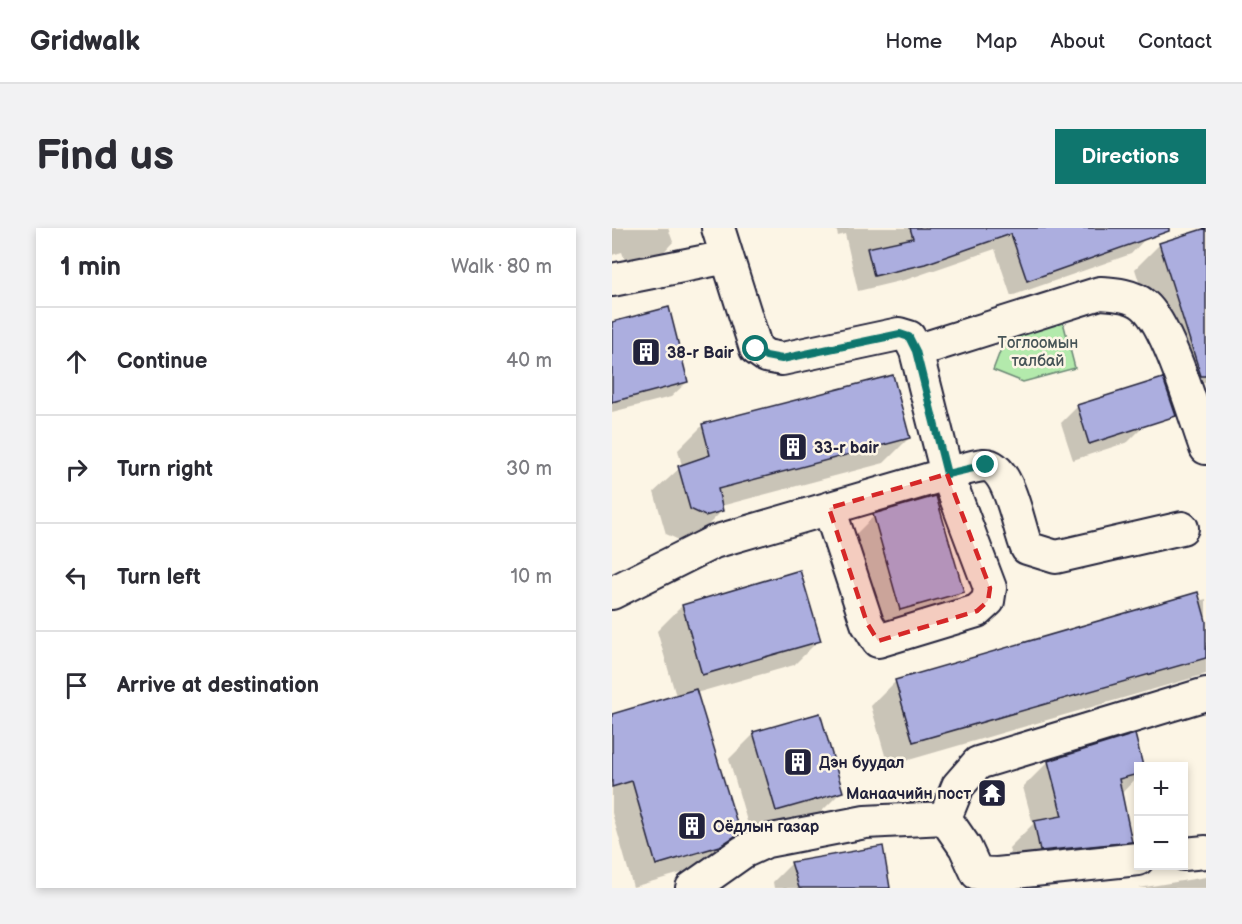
<!DOCTYPE html>
<html lang="en">
<head>
<meta charset="utf-8">
<style>
	body { margin:0; font-family:"Balsamiq Sans",sans-serif; background:#f2f2f3; color:#2b2b33 }
	.controls { position:absolute; right:18px; bottom:18px; display:grid; overflow:hidden; border-radius:0px; box-shadow:0 3px 9px #0003 }
	.controls button { width:54px; height:54px; display:grid; place-items:center; padding:0; border:0; border-bottom:2px solid #e1e1e2; background:#fff; color:#2b2b33; font:30px sans-serif }
	.stop { position:absolute; width:18px; height:18px; margin:-14px; border:4px solid #0f766e; border-radius:50%; background:#fff }
	.stop.end { background:#0f766e; border-color:#fff; box-shadow:0 2px 6px #0008 }
	.list { margin:0; padding:0; list-style:none }
	h2 { display:flex; justify-content:space-between; align-items:center; height:78px; margin:0; padding:0 24px; font-size:26px }
	h2 small { font-size:20px; font-weight:400; color:#7c7c81 }
	.list li { display:grid; grid-template-columns:39px 1fr auto; gap:18px; align-items:center; box-sizing:border-box; height:108px; padding:0 24px; border-top:2px solid #e1e1e2 }
	.list b { display:block; font-size:22px; white-space:nowrap }
	.list em { font-size:20px; font-style:normal; color:#7c7c81 }
	.icon { flex:none; width:33px; height:33px; fill:none; stroke:currentColor; stroke-width:2; stroke-linecap:round; stroke-linejoin:round }
	.map { position:relative; flex:none; width:594px; height:660px; overflow:hidden; border-radius:0px }
	header { display:flex; align-items:center; gap:36px; box-sizing:border-box; height:84px; padding:0 30px; background:#fff; border-bottom:2px solid #e1e1e2 }
	header strong { font-size:28px }
	nav { display:flex; gap:33px; margin-inline-start:auto; font-size:21px }
	.intro { display:flex; align-items:center; justify-content:space-between; box-sizing:border-box; height:144px; padding:0 36px }
	h1 { margin:0; font-size:42px }
	.button { padding:15px 27px; border-radius:0px; background:#0f766e; color:#fff; font-size:21px; font-weight:700 }
	main { display:flex; gap:36px; padding:0 36px }
	aside { flex:1; background:#fff; border-radius:0px; box-shadow:0 3px 9px #0003 }
	.map>svg:first-child { display:block }
	.green { fill:#b3eaac; stroke:#6a8674; stroke-width:1.5 }
	.shadow { fill:#0003 }
	.building { fill:#acaedf; stroke:#22223b; stroke-width:1.5 }
	.lines { fill:none; stroke-linecap:round; stroke-linejoin:round }
	.minor-casing { stroke:#22223b; stroke-width:36 }
	.minor { stroke:#fcf5e5; stroke-width:32 }
	.route { stroke:#0f766e; stroke-width:8 }
	.marked { fill:#d62828; fill-opacity:0.2; stroke:#d62828; stroke-width:4.5; stroke-dasharray:12 8; stroke-linejoin:round }
	.labels { text-anchor:middle; stroke-width:5; stroke-linejoin:round; paint-order:stroke }
	.park-label { font-size:16px; fill:#465457; stroke:#fcf5e5 }
	.poi-label { font-size:16px; font-weight:bold; fill:#22223b; stroke:#fcf5e5; text-anchor:start }
</style>
</head>
<body>
<header>
<strong>Gridwalk</strong>
<nav><a>Home</a><a>Map</a><a>About</a><a>Contact</a></nav>
</header>
<div class="intro"><h1>Find us</h1><a class="button">Directions</a></div>
<main>
<aside>
<h2>1 min<small>Walk · 80 m</small></h2>
<ul class="list">
<li><svg class="icon" aria-label="ahead" viewBox="0 0 24 24"><path d="M12 20V5M6 11l6-6 6 6"/></svg><div><b>Continue</b></div><em>40 m</em></li>
<li><svg class="icon" aria-label="right" viewBox="0 0 24 24"><path d="M7 20v-9h11M14 6l5 5-5 5"/></svg><div><b>Turn right</b></div><em>30 m</em></li>
<li><svg class="icon" aria-label="left" viewBox="0 0 24 24"><path d="M17 20v-9H6M10 6l-5 5 5 5"/></svg><div><b>Turn left</b></div><em>10 m</em></li>
<li><svg class="icon" aria-label="arrive" viewBox="0 0 24 24"><path d="M6 21V4h12l-3 4 3 4H6"/></svg><div><b>Arrive at destination</b></div></li>
</ul>
</aside>
<div class="map">
<svg width="594" height="660" viewBox="0 0 594 660">
	<rect width="100%" height="100%" fill="#fcf5e5"/>
	<filter id="ink" filterUnits="userSpaceOnUse"><feTurbulence type="fractalNoise" baseFrequency=".0167" numOctaves="2"/><feDisplacementMap in="SourceGraphic" scale="12" xChannelSelector="R" yChannelSelector="G"/><feConvolveMatrix kernelMatrix="1 2 1 2 8 2 1 2 1" color-interpolation-filters="sRGB"/></filter>
	<g filter="url(#ink)">
		<path class="green" d="M 450,90 L 463,140 L 411,154 L 381,142 L 395,105 Z"/>
		<path class="shadow" d="M 0,0 L 56,0 L 61,14 L 45,31 L 16,41 L 10,24 L 0,27 Z
			M 224,0 L 531,0 L 534,10 L 519,26 L 399,68 L 383,21 L 296,51 L 246,63 L 233,6 L 226,8 Z
			M 594,2 L 594,154 L 562,164 L 523,41 L 548,16 Z
			M 0,96 L 75,154 L 59,169 L 0,184 Z
			M 466,178 L 532,198 L 516,214 L 461,232 L 449,195 Z
			M 91,197 L 297,210 L 272,235 L 109,278 L 110,283 L 85,308 L 67,312 L 54,306 L 42,264 L 70,238 L 66,222 Z
			M 262,288 L 350,364 L 325,389 L 264,406 L 237,313 Z
			M 594,371 L 594,446 L 276,538 L 259,478 L 284,453 Z
			M 70,378 L 207,412 L 182,437 L 84,465 L 127,605 L 103,628 L 83,641 L 21,659 L 0,585 L 0,488 L 64,468 L 45,403 Z
			M 142,506 L 229,564 L 204,589 L 139,607 L 117,531 Z
			M 522,508 L 529,538 L 526,538 L 526,548 L 509,566 L 518,613 L 493,638 L 403,648 L 397,620 L 421,596 L 411,559 L 436,534 Z
			M 180,635 L 277,660 L 162,660 L 161,654 Z
			M 594,649 L 594,660 L 527,660 Z"/>
		<path class="building" d="M 298,0 L 557,0 L 557,3 L 415,53 L 399,6 L 313,36 L 262,48 L 255,20 L 301,10 Z
			M 594,0 L 594,148 L 589,148 L 547,15 Z
			M 57,79 L 76,154 L 0,174 L 0,94 Z
			M 281,147 L 298,210 L 106,261 L 111,283 L 93,288 L 78,281 L 66,238 L 98,227 L 90,196 Z
			M 551,150 L 564,188 L 477,216 L 465,177 Z
			M 324,268 L 352,364 L 288,382 L 261,286 Z
			M 188,342 L 209,413 L 90,447 L 70,377 Z
			M 586,364 L 594,393 L 594,430 L 301,514 L 283,452 Z
			M 84,461 L 128,605 L 108,618 L 44,637 L 20,553 L 0,559 L 0,486 Z
			M 208,485 L 231,564 L 164,583 L 141,504 Z
			M 523,506 L 531,538 L 526,538 L 526,546 L 507,551 L 520,614 L 428,623 L 422,593 L 450,588 L 436,533 Z
			M 271,618 L 278,660 L 187,660 L 179,634 Z"/>
		<g class="lines">
			<g class="minor-casing">
				<path id="minor" d="M 106,0 L 144,121 L 154,128 L 170,131 L 287,106 L 297,109 L 304,123 L 335,246 C 347,243 360,238 372,237 C 398,236 406,300 415,320 L 444,329 L 570,300
					M 0,52 L 115,29
					M 304,123 L 488,65 C 503,66 520,67 532,77 C 557,98 582,187 594,220
					M 0,365 L 102,314 L 335,246 L 378,360 L 376,373 L 365,383 L 266,413 L 255,395 L 217,280
					M 333,590 L 353,619 L 365,645 L 385,646 L 526,631
					M 572,626 L 594,624
					M 80,660 L 131,624 L 155,613 L 253,594 L 333,590 L 346,558 L 366,535 L 594,466"/>
			</g>
			<use href="#minor" class="minor"/>
		</g>
	</g>
	<g class="lines" filter="url(#ink)">
		<path class="route" d="M 144,121 L 154,128 L 170,131 L 288,106 L 297,109 L 304,123 L 335,246 L 374,237"/>
	</g>
	<path class="marked" d="M 335,246 L 378,360 L 376,373 L 365,383 L 266,413 L 255,395 L 217,280 Z"/>
	<defs>
		<g id="building-square" transform="scale(1.5)"><rect x="-9" y="-9" width="18" height="18" rx="4" fill="#22223b" stroke="#fcf5e5"/><path d="M-4-6H4V6H1V3H-1V6H-4ZM-2.5-4.3h1.7v1.8h-1.7ZM.8-4.3h1.7v1.8H.8ZM-2.5-1h1.7V.8h-1.7ZM.8-1h1.7V.8H.8Z" fill="#fff"/></g>
		<g id="temple-square" transform="scale(1.5)"><rect x="-9" y="-9" width="18" height="18" rx="4" fill="#22223b" stroke="#fcf5e5"/><path d="M0-6L5-2H3V0L6.5 2.5H4V6H1.5V3h-3V6H-4V2.5H-6.5L-3 0V-2H-5Z" fill="#fff"/></g>
	</defs>
	<g fill-rule="evenodd">
		<use href="#building-square" x="34" y="124"/>
		<use href="#building-square" x="181" y="219"/>
		<use href="#building-square" x="186" y="534"/>
		<use href="#temple-square" x="380" y="565"/>
		<use href="#building-square" x="80" y="598"/>
	</g>
	<g class="labels">
		<g class="park-label">
			<text x="426" y="120">Тоглоомын<tspan x="426" dy="18">талбай</tspan></text>
		</g>
		<g class="poi-label">
			<text x="55" y="130">38-r Bair</text>
			<text x="202" y="225">33-r bair</text>
			<text x="207" y="540">Дэн буудал</text>
			<text x="359" y="571" text-anchor="end">Манаачийн пост</text>
			<text x="101" y="604">Оёдлын газар</text>
		</g>
	</g>
</svg>
<div class="controls">
<button>+</button>
<button>−</button>
</div>
<div class="stop" style="left:144px;top:121px"></div>
<div class="stop end" style="left:374px;top:237px"></div>
</div>
</main>
</body>
</html>
